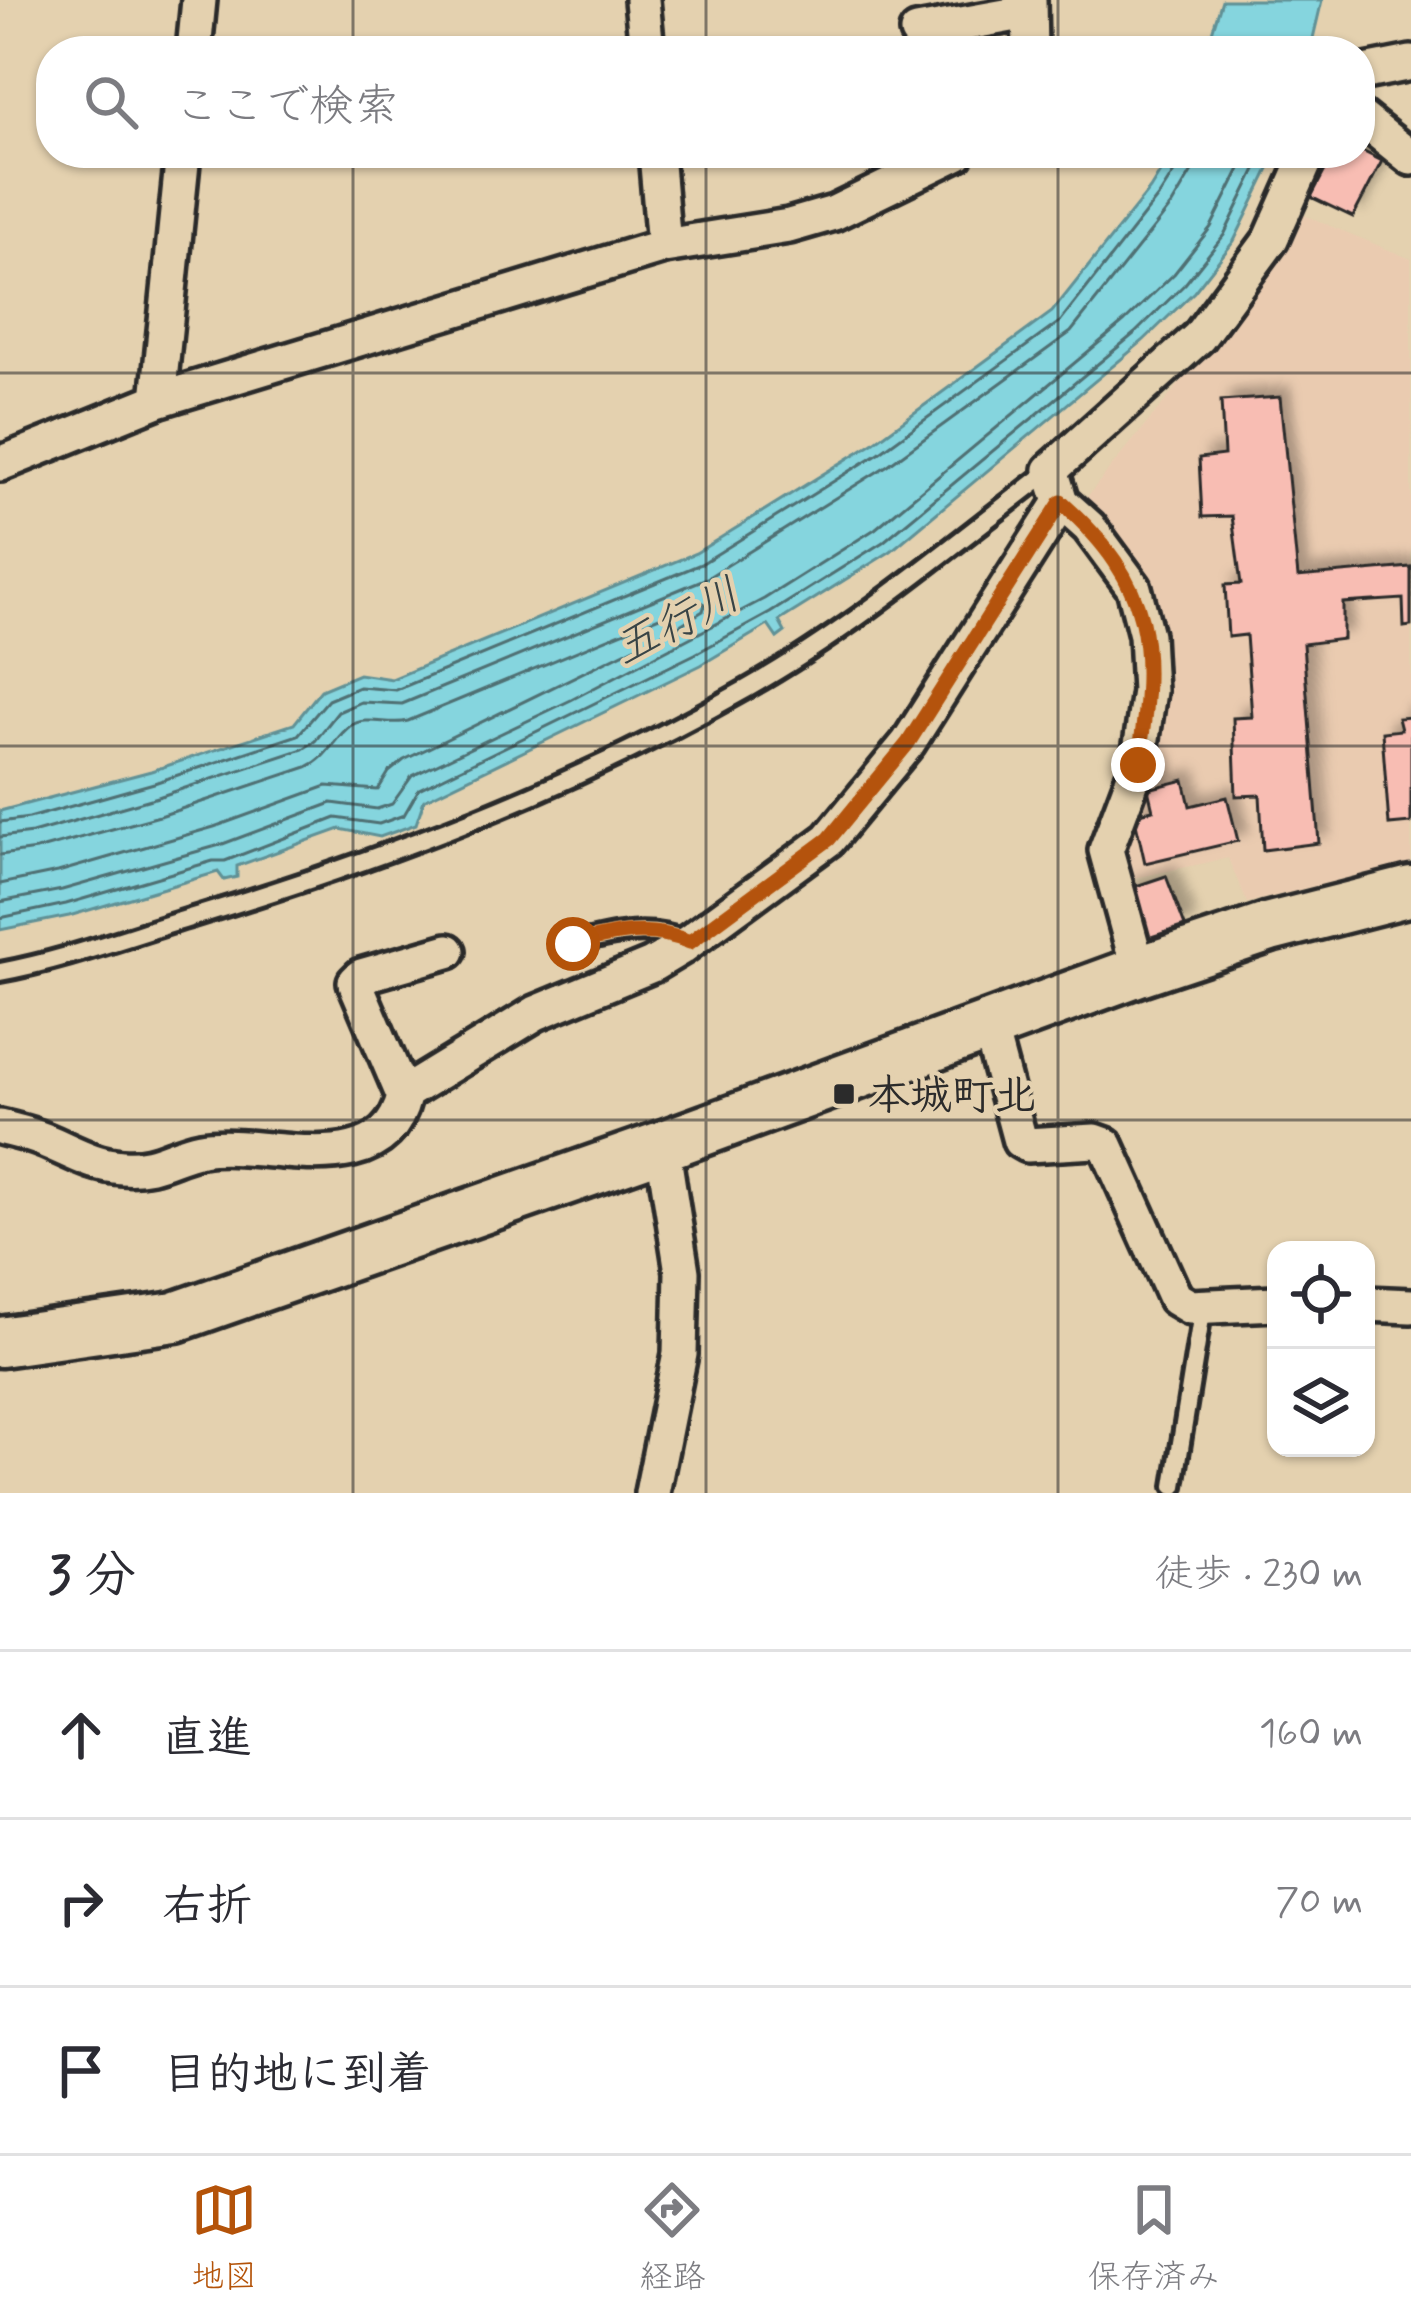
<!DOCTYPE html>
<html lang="ja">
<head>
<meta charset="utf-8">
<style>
	body { margin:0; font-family:Mynerve,"Klee One",sans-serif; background:#f2f2f3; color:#2b2b33 }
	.controls { position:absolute; right:36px; bottom:36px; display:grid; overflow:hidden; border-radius:24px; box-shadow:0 3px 9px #0004 }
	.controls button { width:108px; height:108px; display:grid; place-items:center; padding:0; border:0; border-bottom:3px solid #e1e1e2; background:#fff; color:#2b2b33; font:60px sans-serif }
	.stop { position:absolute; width:36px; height:36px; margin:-27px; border:9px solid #b45309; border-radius:50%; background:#fff }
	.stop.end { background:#b45309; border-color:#fff; box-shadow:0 3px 12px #0008 }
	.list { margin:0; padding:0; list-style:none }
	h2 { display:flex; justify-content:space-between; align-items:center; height:156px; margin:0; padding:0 48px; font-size:51px }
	h2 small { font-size:39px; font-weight:400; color:#7c7c81 }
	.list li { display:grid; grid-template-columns:78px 1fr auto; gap:36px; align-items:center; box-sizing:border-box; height:168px; padding:0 48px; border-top:3px solid #e1e1e2 }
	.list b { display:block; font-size:45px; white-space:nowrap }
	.list em { font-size:39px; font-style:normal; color:#7c7c81 }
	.icon { flex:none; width:66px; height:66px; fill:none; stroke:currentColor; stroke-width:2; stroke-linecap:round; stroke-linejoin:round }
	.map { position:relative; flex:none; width:1411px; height:1493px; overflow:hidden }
	.search { position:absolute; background:#fff; box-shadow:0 3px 9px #0004; left:36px; right:36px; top:36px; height:132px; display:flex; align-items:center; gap:30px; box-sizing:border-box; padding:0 42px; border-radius:48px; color:#7c7c81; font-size:45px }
	.sheet { height:660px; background:#fff }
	nav { display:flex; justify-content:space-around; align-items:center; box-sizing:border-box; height:168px; border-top:3px solid #e1e1e2; background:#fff; font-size:33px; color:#7c7c81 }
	nav a { display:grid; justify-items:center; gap:6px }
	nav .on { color:#b45309 }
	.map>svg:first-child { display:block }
	.built { fill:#eacbb0 }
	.water { fill:#85d5de; stroke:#619196; stroke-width:3 }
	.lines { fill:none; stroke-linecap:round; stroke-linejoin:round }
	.shore { stroke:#4f6f73; stroke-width:3 }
	.building { fill:#f8bdb3; stroke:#2b2b2b; stroke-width:3; filter:url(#shadow) }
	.lane-casing { stroke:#2b2b2b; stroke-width:26 }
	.street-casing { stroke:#2b2b2b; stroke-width:42 }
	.secondary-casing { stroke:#2b2b2b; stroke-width:57 }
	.lane { stroke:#e4d1af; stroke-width:16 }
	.street { stroke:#e4d1af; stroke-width:33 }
	.secondary { stroke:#e4d1af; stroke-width:48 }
	.route { stroke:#b45309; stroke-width:15 }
	.grid { fill:none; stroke:#2b2b2b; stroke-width:3; stroke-opacity:0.55 }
	.poi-dot { fill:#2b2b2b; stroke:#e4d1af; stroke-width:4.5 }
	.labels { text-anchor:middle; stroke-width:9; stroke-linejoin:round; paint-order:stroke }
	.poi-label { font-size:42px; font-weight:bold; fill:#2b2b2b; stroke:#e4d1af; text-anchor:start }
	.water-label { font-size:45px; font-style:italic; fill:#384446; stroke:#e4d1af }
</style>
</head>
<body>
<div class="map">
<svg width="1411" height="1493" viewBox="0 0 1411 1493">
	<defs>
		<filter id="shadow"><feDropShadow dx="10" dy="-10" stdDeviation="6" flood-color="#0004"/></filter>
	</defs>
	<rect width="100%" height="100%" fill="#e4d1af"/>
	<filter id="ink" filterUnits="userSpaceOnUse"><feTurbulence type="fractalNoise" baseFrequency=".00833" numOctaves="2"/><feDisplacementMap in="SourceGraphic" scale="24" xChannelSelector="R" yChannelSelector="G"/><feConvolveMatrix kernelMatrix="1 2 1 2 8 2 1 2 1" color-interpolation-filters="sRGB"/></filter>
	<g filter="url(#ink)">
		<path class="built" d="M 1304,215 L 1411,259 L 1411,862 L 1247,903 L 1228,858 L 1121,881 L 1116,847 L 1156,641 L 1077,509 L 1287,252 Z"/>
		<path class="water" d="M 1222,0 L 1322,0 L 1310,51 L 1206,51 Z
			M 1172,153 L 1277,153 L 1234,241 L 1194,292 L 1143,341 L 891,551 L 779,621 L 785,632 L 777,638 L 768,625 L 701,665 L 424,800 L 416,824 L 380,837 L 340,829 L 237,866 L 237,877 L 224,880 L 218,872 L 69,916 L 0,930 L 0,811 L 151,771 L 294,724 L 321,690 L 359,674 L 392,679 L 696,553 L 873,443 L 1052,312 L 1150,189 Z"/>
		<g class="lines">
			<path class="shore" d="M 0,822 L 29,818 L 154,783 L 298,735 L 328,700 L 359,687 L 396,690 L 701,564 L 879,453 L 1061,321 L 1159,196 L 1180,163 L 1181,153
				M 0,837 L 32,833 L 158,797 L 303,749 L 315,741 L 338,712 L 361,702 L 402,704 L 707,578 L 888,465 L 1071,332 L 1172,205 L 1194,168 L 1196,153
				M 0,855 L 36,850 L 163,815 L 307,767 C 328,758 333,739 350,726 C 366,715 390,726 408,721 L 698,601 L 705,604 L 703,611 L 680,625 L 404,760 L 389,772 L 378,790 L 327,786 L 214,827 L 58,872 L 0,884
				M 0,902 L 62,890 L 220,845 L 332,803 L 377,809 L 392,804 L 412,776 L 571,700 L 764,599 L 875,529 L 1125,321 L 1174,274 L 1211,227 L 1248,153
				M 0,918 L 66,904 L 213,861 L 225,861 L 336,818 L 379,824 L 404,815 L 419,789 L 695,654 L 770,613 L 883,542 L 1135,333 L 1185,284 L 1224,235 L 1264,153"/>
		</g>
		<path class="building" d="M 1360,150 L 1382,161 L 1353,217 L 1311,197 L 1334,153 L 1349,156 Z
			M 1280,397 L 1298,577 L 1411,567 L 1411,626 L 1404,627 L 1403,599 L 1343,603 L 1343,639 L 1303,644 L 1319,843 L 1263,850 L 1260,795 L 1236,796 L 1233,718 L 1252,717 L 1246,635 L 1228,637 L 1225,585 L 1241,584 L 1232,516 L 1202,517 L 1199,458 L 1224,455 L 1221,401 Z
			M 1411,717 L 1411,823 L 1389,825 L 1382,732 L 1401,730 L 1398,718 Z
			M 1184,780 L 1190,806 L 1227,797 L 1238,841 L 1145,863 L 1134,814 L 1153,810 L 1148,789 Z
			M 1166,876 L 1185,926 L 1139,941 L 1124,890 Z"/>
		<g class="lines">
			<g class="lane-casing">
				<path id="lane" d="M 560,947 C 604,937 643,923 687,941
					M 0,972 C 65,960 129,936 193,917 C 384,859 573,788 748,688 C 856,627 952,545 1051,470
					M 1174,1486 L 1203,1306"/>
			</g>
			<g class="street-casing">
				<path id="street" d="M 642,0 L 647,51
					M 1029,0 L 1030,51
					M 917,32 L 1028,12
					M 194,51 L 199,0
					M 1360,73 L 1411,63
					M 1360,117 L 1411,158
					M 656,153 L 664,246
					M 158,400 L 183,153
					M 0,464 L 158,400 L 664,246 L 789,226 L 834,213 L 957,153
					M 1139,971 L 1106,850 L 1138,765 L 1149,691 L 1146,635 L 1134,588 L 1089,527 L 1061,502 L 1051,470 L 1199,337 L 1271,239 L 1309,153
					M 995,1048 L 1020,1141 L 1027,1145 L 1095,1141 L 1106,1145 L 1175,1298 L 1190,1307 L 1276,1303
					M 403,1094 L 536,1013 L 652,965 L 682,947 L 829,839 L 908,743 L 1061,502
					M 0,1127 C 15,1131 30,1134 44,1140 C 71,1151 92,1165 122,1167 C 157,1170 171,1155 201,1149 C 265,1138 382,1187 404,1097 L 355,982 L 361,976 L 448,951
					M 1366,1304 L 1411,1306
					M 652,1493 L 680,1354 L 682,1272 L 666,1169"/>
			</g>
			<g class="secondary-casing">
				<path id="secondary" d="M 0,1342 L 175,1317 L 662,1146 L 1139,971 L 1270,927 L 1411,891"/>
			</g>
			<use href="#lane" class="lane"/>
			<use href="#street" class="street"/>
			<use href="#secondary" class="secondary"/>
		</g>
	</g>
	<g class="lines" filter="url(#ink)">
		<path class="route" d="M 573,944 C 614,933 649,925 690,942 L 829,839 L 908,743 L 1061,502 C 1155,586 1156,646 1138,765"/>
	</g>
	<path class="grid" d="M 353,0 L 353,51M 706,0 L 706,51M 1058,0 L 1058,51M 353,153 L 353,1493M 706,153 L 706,1493M 1058,153 L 1058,1493M 0,373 L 1411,373M 0,746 L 1411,746M 0,1120 L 1411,1120"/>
	<rect class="poi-dot" x="832" y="1082" width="24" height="24" rx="6"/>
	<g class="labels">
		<g class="poi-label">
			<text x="868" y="1109">本城町北</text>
		</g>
		<g class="water-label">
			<text transform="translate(676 620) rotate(-27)" y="16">五行川</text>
		</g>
	</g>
</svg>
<div class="controls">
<button><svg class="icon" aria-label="locate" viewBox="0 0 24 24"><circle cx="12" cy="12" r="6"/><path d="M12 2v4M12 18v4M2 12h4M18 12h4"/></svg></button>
<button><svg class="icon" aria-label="layers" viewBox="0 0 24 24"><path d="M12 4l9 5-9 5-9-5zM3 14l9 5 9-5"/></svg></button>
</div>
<div class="stop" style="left:573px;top:944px"></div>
<div class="stop end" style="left:1138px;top:765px"></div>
<div class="search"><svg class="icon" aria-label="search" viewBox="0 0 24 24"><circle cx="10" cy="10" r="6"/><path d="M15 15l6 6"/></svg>ここで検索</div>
</div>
<section class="sheet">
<h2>3 分<small>徒歩 · 230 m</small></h2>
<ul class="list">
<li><svg class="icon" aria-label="ahead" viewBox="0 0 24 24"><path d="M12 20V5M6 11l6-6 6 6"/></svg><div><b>直進</b></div><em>160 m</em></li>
<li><svg class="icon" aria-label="right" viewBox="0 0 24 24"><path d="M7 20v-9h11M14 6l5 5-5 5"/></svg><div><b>右折</b></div><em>70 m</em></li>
<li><svg class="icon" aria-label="arrive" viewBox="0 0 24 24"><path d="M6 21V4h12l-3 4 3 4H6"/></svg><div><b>目的地に到着</b></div></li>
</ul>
</section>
<nav>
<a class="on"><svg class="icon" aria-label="map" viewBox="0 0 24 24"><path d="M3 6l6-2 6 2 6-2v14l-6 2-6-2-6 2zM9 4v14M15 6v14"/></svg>地図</a>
<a><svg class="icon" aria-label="directions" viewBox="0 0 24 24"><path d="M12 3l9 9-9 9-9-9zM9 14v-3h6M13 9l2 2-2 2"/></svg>経路</a>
<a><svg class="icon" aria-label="saved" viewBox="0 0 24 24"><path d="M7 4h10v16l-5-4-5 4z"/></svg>保存済み</a>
</nav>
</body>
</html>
